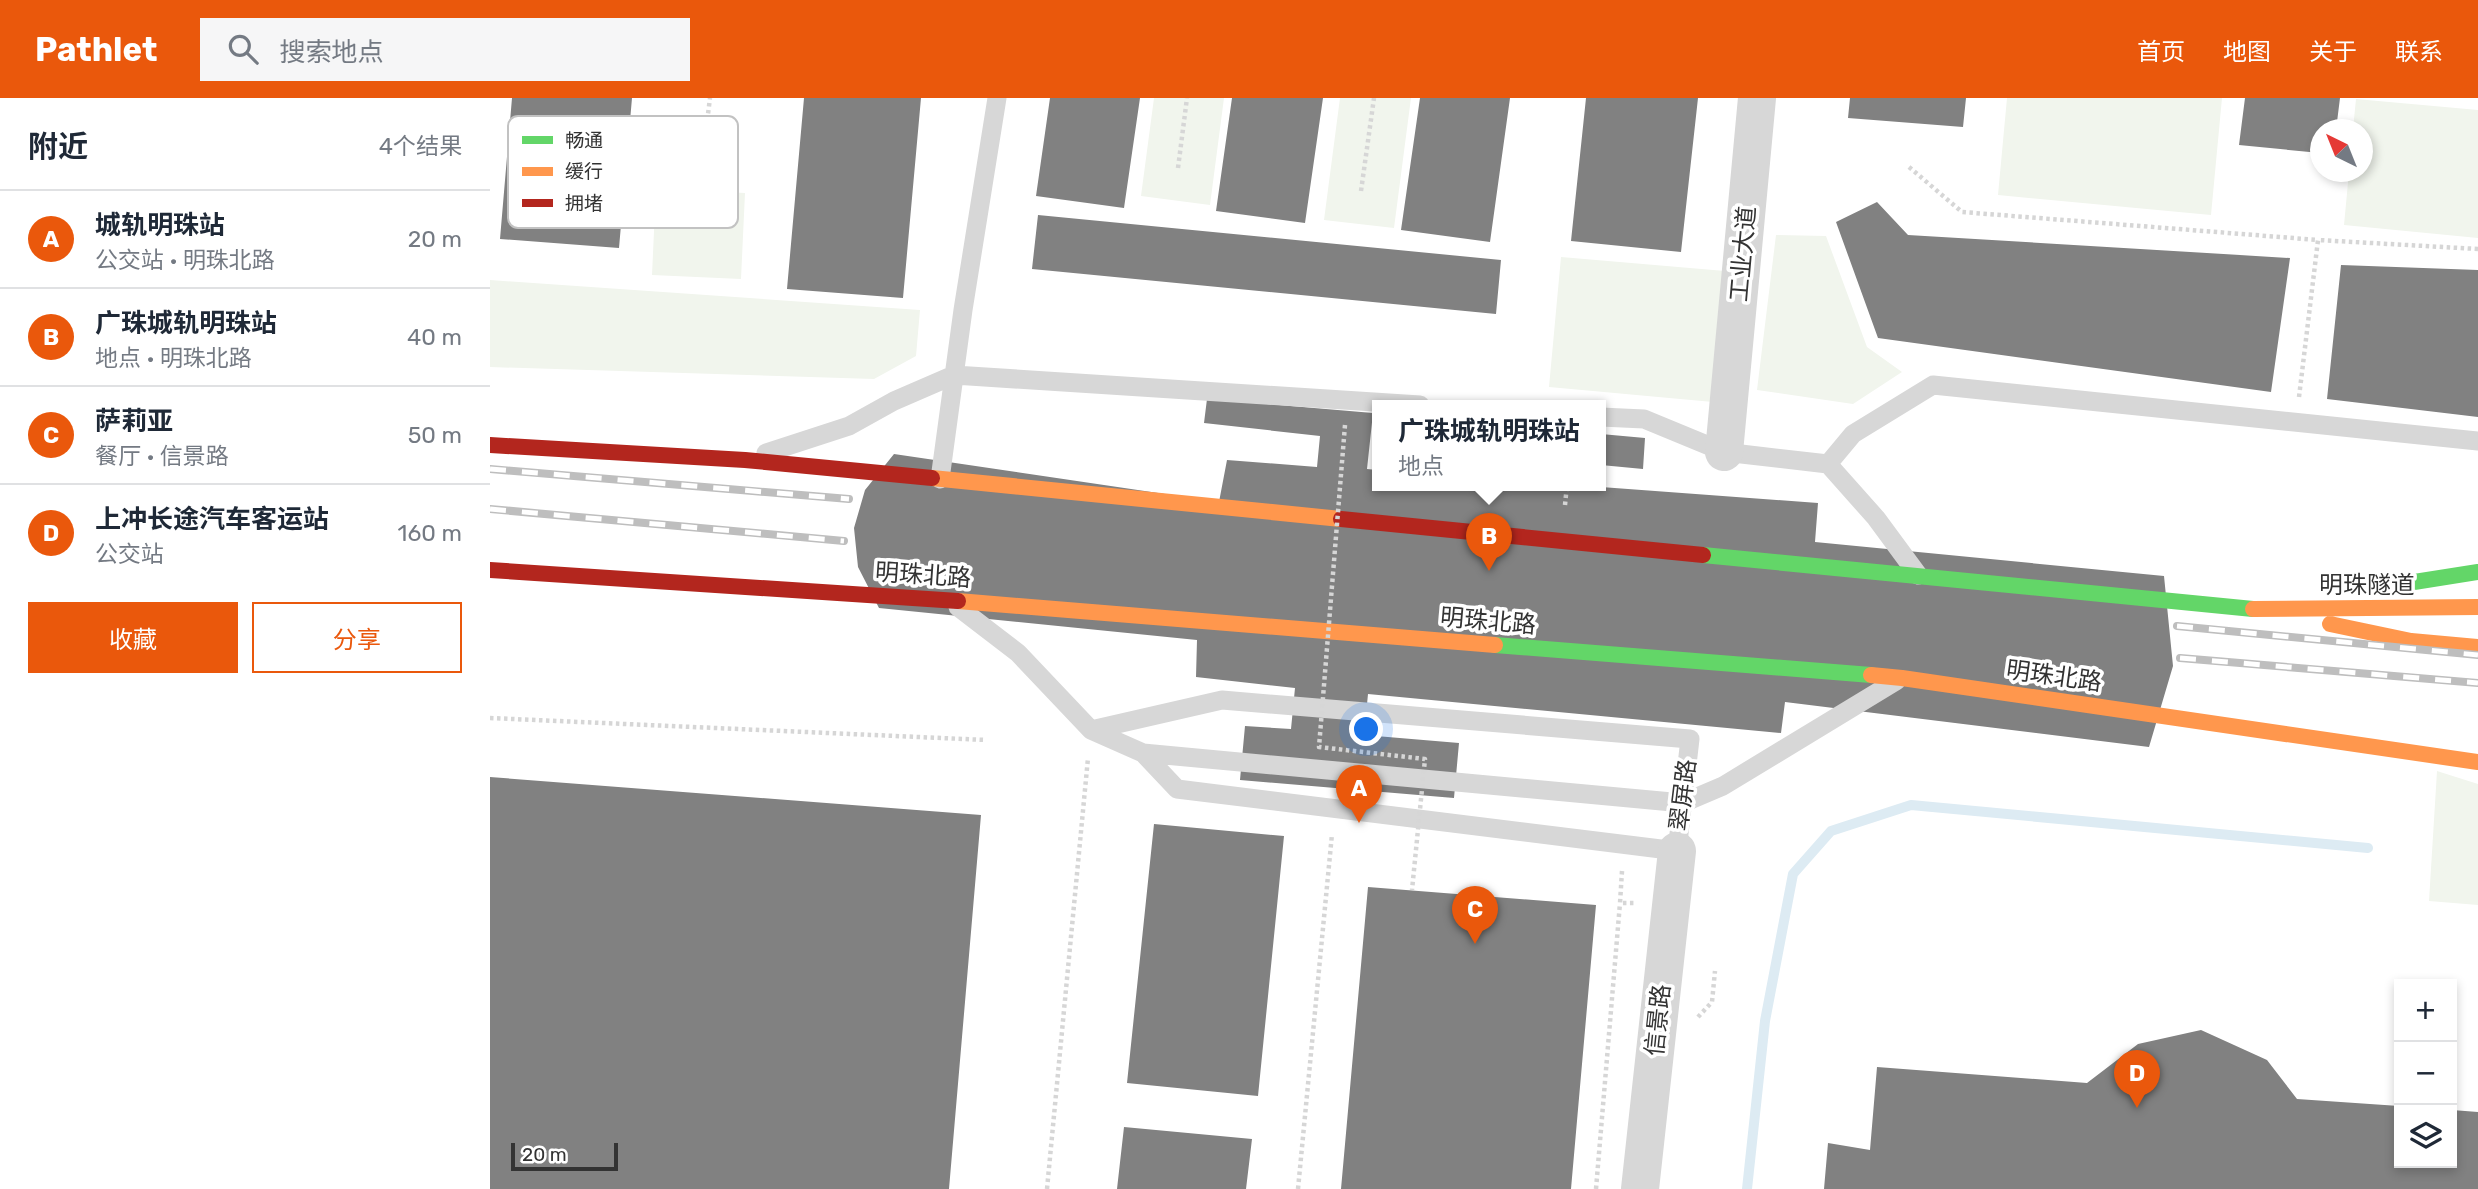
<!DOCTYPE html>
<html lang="zh">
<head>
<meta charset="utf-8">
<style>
	body { margin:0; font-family:Rubik,"Noto Sans SC",sans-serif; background:#f6f6f7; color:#1f2937 }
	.controls { position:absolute; right:21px; bottom:21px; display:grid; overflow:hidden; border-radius:0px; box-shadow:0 4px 10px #0003 }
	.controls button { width:63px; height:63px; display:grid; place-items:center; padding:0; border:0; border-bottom:2px solid #e0e1e3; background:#fff; color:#1f2937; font:35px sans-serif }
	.compass { position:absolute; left:1820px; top:21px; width:63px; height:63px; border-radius:50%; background:#fff; box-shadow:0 4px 10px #0003; rotate:317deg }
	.scale { position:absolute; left:21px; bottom:18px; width:107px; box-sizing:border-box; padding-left:7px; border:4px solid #333; border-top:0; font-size:19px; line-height:24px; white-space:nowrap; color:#333; -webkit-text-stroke:5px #fff; paint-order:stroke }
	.you { position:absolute; left:877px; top:632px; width:24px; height:24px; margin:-18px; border:5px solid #fff; border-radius:50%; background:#1a73e8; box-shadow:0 0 0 10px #1a73e833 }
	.badge { display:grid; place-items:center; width:46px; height:46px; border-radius:50%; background:#ea580c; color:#fff; font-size:23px; font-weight:700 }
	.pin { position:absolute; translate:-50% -58px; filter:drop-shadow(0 2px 4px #0008) }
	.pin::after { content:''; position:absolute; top:37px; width:24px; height:21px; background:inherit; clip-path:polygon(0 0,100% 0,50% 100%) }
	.popup { position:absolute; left:882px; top:302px; width:234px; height:91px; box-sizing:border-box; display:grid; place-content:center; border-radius:0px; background:#fff; filter:drop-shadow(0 2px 5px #0005); font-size:23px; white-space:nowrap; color:#747a83 }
	.popup b { font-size:26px; color:#1f2937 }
	.popup::after { content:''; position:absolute; left:50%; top:100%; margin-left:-14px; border:14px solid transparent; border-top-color:#fff }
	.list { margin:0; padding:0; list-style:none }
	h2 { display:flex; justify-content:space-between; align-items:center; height:91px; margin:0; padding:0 28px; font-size:30px }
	h2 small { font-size:23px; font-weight:400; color:#747a83 }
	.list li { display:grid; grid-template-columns:46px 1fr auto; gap:21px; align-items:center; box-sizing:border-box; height:98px; padding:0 28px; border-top:2px solid #e0e1e3 }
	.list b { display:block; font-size:26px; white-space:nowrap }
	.list p { margin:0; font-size:23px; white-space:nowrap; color:#747a83 }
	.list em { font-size:23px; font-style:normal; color:#747a83 }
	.actions { display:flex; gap:14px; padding:21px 28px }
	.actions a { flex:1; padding:16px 0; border:2px solid #ea580c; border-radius:0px; text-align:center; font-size:24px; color:#ea580c }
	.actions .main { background:#ea580c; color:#fff }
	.icon { flex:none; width:38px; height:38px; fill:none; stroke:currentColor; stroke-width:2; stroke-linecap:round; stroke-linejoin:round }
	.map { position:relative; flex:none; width:1988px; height:1091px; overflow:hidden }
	header { display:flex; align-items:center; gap:42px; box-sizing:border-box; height:98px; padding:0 35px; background:#ea580c; color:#fff }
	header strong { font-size:33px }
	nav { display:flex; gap:38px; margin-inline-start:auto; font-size:24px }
	.search { width:490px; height:63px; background:#f6f6f7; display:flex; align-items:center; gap:18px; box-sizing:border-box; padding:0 24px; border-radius:0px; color:#747a83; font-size:26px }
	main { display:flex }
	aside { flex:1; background:#fff }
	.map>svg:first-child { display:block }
	.green { fill:#f1f5ed }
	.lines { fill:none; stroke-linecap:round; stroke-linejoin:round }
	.stream { stroke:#ddebf3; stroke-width:10 }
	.building { fill:#818181 }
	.path { stroke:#d6d6d6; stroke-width:4.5; stroke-dasharray:3.5 3.5; stroke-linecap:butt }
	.lane { stroke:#d7d7d7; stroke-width:19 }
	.street { stroke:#d7d7d7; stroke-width:38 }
	.fast { stroke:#63d668; stroke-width:16 }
	.slow { stroke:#ff974d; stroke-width:16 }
	.jam { stroke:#b3261e; stroke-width:16 }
	.rail-casing { stroke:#bebebe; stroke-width:8 }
	.rail { stroke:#fff; stroke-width:5; stroke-dasharray:16; stroke-linecap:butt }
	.path-bridge { stroke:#d6d6d6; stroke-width:4.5; stroke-dasharray:3.5 3.5; stroke-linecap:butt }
	.labels { text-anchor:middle; stroke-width:7; stroke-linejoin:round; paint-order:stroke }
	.street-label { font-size:24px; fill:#333; stroke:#fff }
	.key { fill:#fff; stroke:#c2c2c2; stroke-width:2 }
	.key-label { font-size:19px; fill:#333 }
</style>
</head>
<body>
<header>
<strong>Pathlet</strong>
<div class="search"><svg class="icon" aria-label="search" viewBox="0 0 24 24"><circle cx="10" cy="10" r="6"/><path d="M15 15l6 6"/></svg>搜索地点</div>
<nav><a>首页</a><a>地图</a><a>关于</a><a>联系</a></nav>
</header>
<main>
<aside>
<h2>附近<small>4个结果</small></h2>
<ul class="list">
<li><span class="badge">A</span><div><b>城轨明珠站</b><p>公交站 · 明珠北路</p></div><em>20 m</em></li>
<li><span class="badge">B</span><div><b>广珠城轨明珠站</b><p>地点 · 明珠北路</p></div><em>40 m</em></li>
<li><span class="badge">C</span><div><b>萨莉亚</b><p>餐厅 · 信景路</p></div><em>50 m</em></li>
<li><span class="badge">D</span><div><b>上冲长途汽车客运站</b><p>公交站</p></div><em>160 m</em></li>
</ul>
<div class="actions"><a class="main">收藏</a><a>分享</a></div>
</aside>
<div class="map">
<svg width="1988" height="1091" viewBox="0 0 1988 1091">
	<rect width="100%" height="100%" fill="#fff"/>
	<path class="green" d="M 664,0 L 734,0 L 720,107 L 651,98 Z
		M 850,0 L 921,0 L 904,130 L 834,122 Z
		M 1517,0 L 1732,0 L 1721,117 L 1508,97 Z
		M 1866,1 L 1988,12 L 1988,140 L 1854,127 L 1859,74 L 1872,74 L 1872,32 L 1863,31 Z
		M 166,90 L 255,95 L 251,181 L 162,177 Z
		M 1286,137 L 1336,138 L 1377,249 L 1412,274 L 1363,306 L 1267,292 Z
		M 1071,159 L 1235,173 L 1223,304 L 1059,289 Z
		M 0,182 L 430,212 L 426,258 L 384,281 L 0,269 Z
		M 1947,673 L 1988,686 L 1988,807 L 1939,803 Z"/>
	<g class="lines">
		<path class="stream" d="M 1257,1091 L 1275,923 L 1303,776 L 1341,733 L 1421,707 L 1878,750"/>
	</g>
	<path class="building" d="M 22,0 L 142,0 L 129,150 L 10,141 Z
		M 314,0 L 431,0 L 413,200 L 297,191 Z
		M 560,0 L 650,0 L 634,110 L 546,98 Z
		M 742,0 L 833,0 L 815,125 L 726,113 Z
		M 930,0 L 1020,0 L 1000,144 L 911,132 Z
		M 1096,0 L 1208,0 L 1191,154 L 1081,143 Z
		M 1360,0 L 1476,0 L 1473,29 L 1358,20 Z
		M 1755,0 L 1850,0 L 1846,32 L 1830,32 L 1830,55 L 1749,47 Z
		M 1387,104 L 1418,137 L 1800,160 L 1781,294 L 1388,240 L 1346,124 Z
		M 548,117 L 1011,162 L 1006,216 L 542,171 Z
		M 1851,167 L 1988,172 L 1988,319 L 1837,301 Z
		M 717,301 L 883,315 L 877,371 L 887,372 L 887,387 L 1084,387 L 1328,405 L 1325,444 L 1674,478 L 1683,568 L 1659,649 L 1295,604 L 1291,635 L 878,596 L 874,637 L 969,645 L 964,700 L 750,682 L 755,628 L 801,631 L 805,590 L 706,579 L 707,542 L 389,510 L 368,469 L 364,430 L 375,392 L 404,356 L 729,404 L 737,362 L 827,369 L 830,338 L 714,325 Z
		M 1111,336 L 1155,340 L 1153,371 L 1111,367 Z
		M 0,679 L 491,717 L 459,1091 L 0,1091 Z
		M 664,726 L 794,738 L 768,998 L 637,985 Z
		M 878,789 L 1106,807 L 1081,1091 L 851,1091 Z
		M 1711,932 L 1777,962 L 1807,1001 L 1909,1008 L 1909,1065 L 1962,1065 L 1962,1012 L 1988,1014 L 1988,1091 L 1334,1091 L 1338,1045 L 1380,1052 L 1387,969 L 1597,985 L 1648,946 Z
		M 634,1029 L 762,1041 L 756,1091 L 627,1091 Z"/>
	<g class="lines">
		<path class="path" d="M 212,64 L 220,0
			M 1419,69 L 1472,114 L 1828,142
			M 688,70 L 697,0
			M 871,93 L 884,0
			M 1809,299 L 1828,142 L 1988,151
			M 1075,407 L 1077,387
			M 0,620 L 496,642
			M 1132,773 L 1130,805 L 1145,805
			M 1208,919 L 1222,904 L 1225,873
			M 557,1091 L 598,660
			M 808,1091 L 842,736
			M 1106,1091 L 1130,805"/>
		<path class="lane" d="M 1111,319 L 1154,321 L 1234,354 L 1338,366 L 1386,420 L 1428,477
			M 276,355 L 359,328 L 404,303 L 464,277 L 930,307
			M 1338,366 L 1363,336 L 1443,287 L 1988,343
			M 450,381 L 473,212 L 507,0
			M 468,509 L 528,555 L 601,632 L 653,655 L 1193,705 L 1233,688 L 1406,583
			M 601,632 L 732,602 L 1200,641 L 1187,753 L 687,691 L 653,655"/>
		<path class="street" d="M 1234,354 L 1267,0
			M 1150,1091 L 1187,753"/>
		<path class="fast" d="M 1213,457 L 1763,511
			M 1880,491 L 1988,474
			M 1005,547 L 1381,577"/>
		<path class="slow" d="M 442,380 L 851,421
			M 468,503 L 1005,547
			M 1763,511 L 1988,509
			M 1840,526 L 1921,543 L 1988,549
			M 1381,577 L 1412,580 L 1988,664"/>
		<path class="jam" d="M 0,347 L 255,362 L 442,380
			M 851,421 L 1213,457
			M 0,472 L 468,503"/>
		<g class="rail-casing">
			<path id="rail" d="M 0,371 L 359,401
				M 0,411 L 354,443
				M 1687,528 L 1988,557
				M 1690,560 L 1988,585"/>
		</g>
		<use href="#rail" class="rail"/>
		<path class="path-bridge" d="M 855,327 L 829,649 L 935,661 L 922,792"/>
	</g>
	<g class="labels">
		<g class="street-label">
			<text transform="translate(1253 156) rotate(-85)" y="8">工业大道</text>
			<text transform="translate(433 477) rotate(4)" y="8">明珠北路</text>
			<text x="1877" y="495">明珠隧道</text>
			<text transform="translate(998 523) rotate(5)" y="8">明珠北路</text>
			<text transform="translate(1564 578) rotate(8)" y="8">明珠北路</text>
			<text transform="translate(1193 697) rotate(-83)" y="8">翠屏路</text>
			<text transform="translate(1168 922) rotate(-84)" y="8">信景路</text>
		</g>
	</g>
	<rect x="18" y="18" width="230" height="112" rx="10" class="key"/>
	<rect x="32" y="38" width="31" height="8" fill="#63d668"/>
	<rect x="32" y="69" width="31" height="9" fill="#ff974d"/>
	<rect x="32" y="101" width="31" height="8" fill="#b3261e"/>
	<g class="key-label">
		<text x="75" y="49">畅通</text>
		<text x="75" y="80">缓行</text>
		<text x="75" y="112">拥堵</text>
	</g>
</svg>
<div class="controls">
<button>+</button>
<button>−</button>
<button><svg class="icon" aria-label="layers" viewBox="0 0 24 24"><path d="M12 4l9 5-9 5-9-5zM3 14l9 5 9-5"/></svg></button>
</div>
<svg class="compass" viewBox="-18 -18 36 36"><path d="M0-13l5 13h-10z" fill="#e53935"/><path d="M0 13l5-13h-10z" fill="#747a83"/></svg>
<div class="scale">20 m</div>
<div class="you"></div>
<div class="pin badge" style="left:869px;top:725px">A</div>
<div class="pin badge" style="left:999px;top:473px">B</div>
<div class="popup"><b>广珠城轨明珠站</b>地点</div>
<div class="pin badge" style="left:985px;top:846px">C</div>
<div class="pin badge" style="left:1647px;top:1010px">D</div>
</div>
</main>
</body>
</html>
